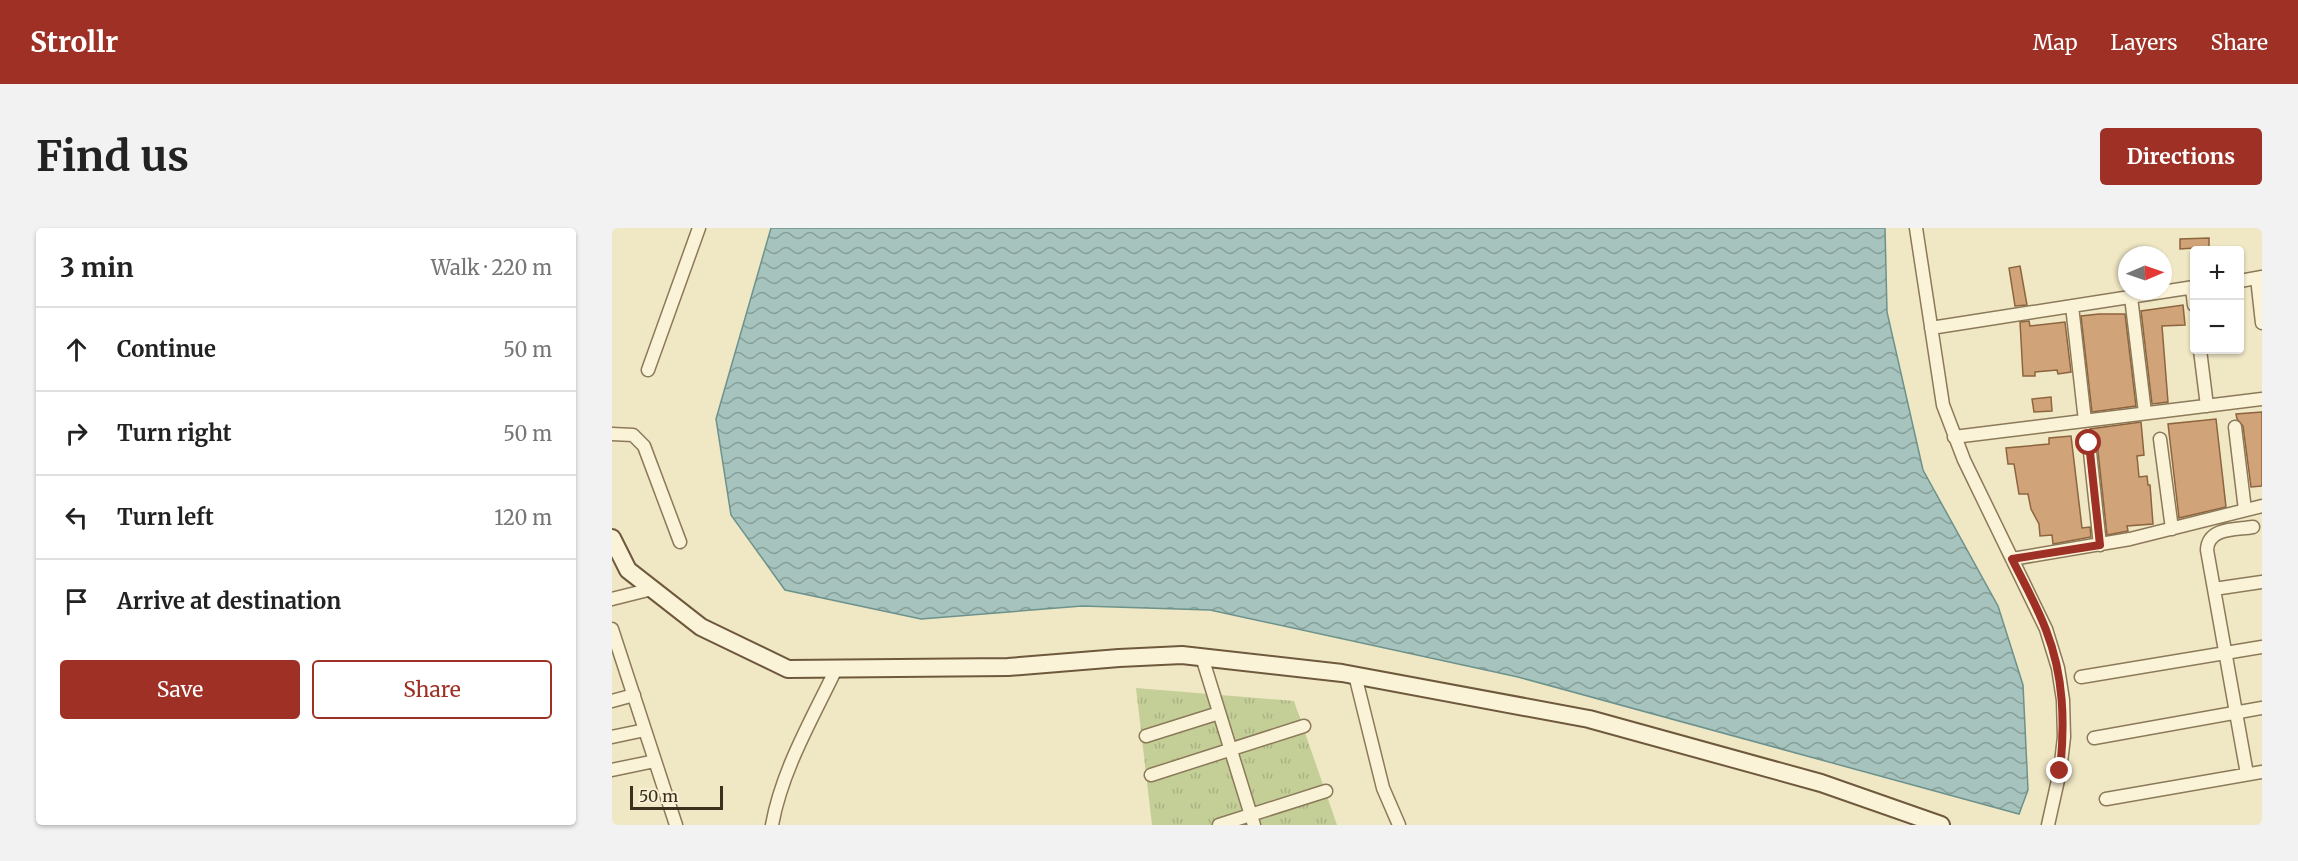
<!DOCTYPE html>
<html lang="en">
<head>
<meta charset="utf-8">
<style>
	body { margin:0; font-family:Merriweather,serif; background:#f2f2f2; color:#222 }
	.controls { position:absolute; right:18px; top:18px; display:grid; overflow:hidden; border-radius:6px; box-shadow:0 2px 4px #0004 }
	.controls button { width:54px; height:54px; display:grid; place-items:center; padding:0; border:0; border-bottom:2px solid #e0e0e0; background:#fff; color:#222; font:30px sans-serif }
	.compass { position:absolute; left:1506px; top:18px; width:54px; height:54px; border-radius:50%; background:#fff; box-shadow:0 2px 4px #0004; rotate:88deg }
	.scale { position:absolute; left:18px; bottom:15px; width:93px; box-sizing:border-box; padding-left:6px; border:3px solid #3b2f1e; border-top:0; font-size:16px; line-height:21px; white-space:nowrap; color:#3b2f1e; -webkit-text-stroke:4px #f7f0d4; paint-order:stroke }
	.stop { position:absolute; width:18px; height:18px; margin:-14px; border:4px solid #9e3026; border-radius:50%; background:#fff }
	.stop.end { background:#9e3026; border-color:#fff; box-shadow:0 2px 6px #0008 }
	.list { margin:0; padding:0; list-style:none }
	h2 { display:flex; justify-content:space-between; align-items:center; height:78px; margin:0; padding:0 24px; font-size:26px }
	h2 small { font-size:20px; font-weight:400; color:#767676 }
	.list li { display:grid; grid-template-columns:39px 1fr auto; gap:18px; align-items:center; box-sizing:border-box; height:84px; padding:0 24px; border-top:2px solid #e0e0e0 }
	.list b { display:block; font-size:22px; white-space:nowrap }
	.list em { font-size:20px; font-style:normal; color:#767676 }
	.actions { display:flex; gap:12px; padding:18px 24px }
	.actions a { flex:1; padding:14px 0; border:2px solid #9e3026; border-radius:6px; text-align:center; font-size:21px; color:#9e3026 }
	.actions .main { background:#9e3026; color:#fff }
	.icon { flex:none; width:33px; height:33px; fill:none; stroke:currentColor; stroke-width:2; stroke-linecap:round; stroke-linejoin:round }
	.map { position:relative; flex:none; width:1650px; height:597px; overflow:hidden; border-radius:6px }
	header { display:flex; align-items:center; gap:36px; box-sizing:border-box; height:84px; padding:0 30px; background:#9e3026; color:#fff }
	header strong { font-size:28px }
	nav { display:flex; gap:33px; margin-inline-start:auto; font-size:21px }
	.intro { display:flex; align-items:center; justify-content:space-between; box-sizing:border-box; height:144px; padding:0 36px }
	h1 { margin:0; font-size:42px }
	.button { padding:15px 27px; border-radius:6px; background:#9e3026; color:#fff; font-size:21px; font-weight:700 }
	main { display:flex; gap:36px; padding:0 36px }
	aside { flex:1; background:#fff; border-radius:6px; box-shadow:0 2px 4px #0004 }
	.map>svg:first-child { display:block }
	.grass { fill:url(#grass-tufts) }
	.water { fill:url(#water-waves); stroke:#6c928c; stroke-width:1.5 }
	.building { fill:#d0a478; stroke:#8c643e; stroke-width:1.5 }
	.lines { fill:none; stroke-linecap:round; stroke-linejoin:round }
	.street-casing { stroke:#8c7959; stroke-width:15 }
	.secondary-casing { stroke:#6e593c; stroke-width:20 }
	.street { stroke:#faf3d8; stroke-width:12 }
	.secondary { stroke:#faf3d8; stroke-width:16 }
	.route { stroke:#9e3026; stroke-width:8 }
</style>
</head>
<body>
<header>
<strong>Strollr</strong>
<nav><a>Map</a><a>Layers</a><a>Share</a></nav>
</header>
<div class="intro"><h1>Find us</h1><a class="button">Directions</a></div>
<main>
<aside>
<h2>3 min<small>Walk · 220 m</small></h2>
<ul class="list">
<li><svg class="icon" aria-label="ahead" viewBox="0 0 24 24"><path d="M12 20V5M6 11l6-6 6 6"/></svg><div><b>Continue</b></div><em>50 m</em></li>
<li><svg class="icon" aria-label="right" viewBox="0 0 24 24"><path d="M7 20v-9h11M14 6l5 5-5 5"/></svg><div><b>Turn right</b></div><em>50 m</em></li>
<li><svg class="icon" aria-label="left" viewBox="0 0 24 24"><path d="M17 20v-9H6M10 6l-5 5 5 5"/></svg><div><b>Turn left</b></div><em>120 m</em></li>
<li><svg class="icon" aria-label="arrive" viewBox="0 0 24 24"><path d="M6 21V4h12l-3 4 3 4H6"/></svg><div><b>Arrive at destination</b></div></li>
</ul>
<div class="actions"><a class="main">Save</a><a>Share</a></div>
</aside>
<div class="map">
<svg width="1650" height="597" viewBox="0 0 1650 597">
	<defs>
		<pattern id="grass-tufts" width="24" height="20" patternUnits="userSpaceOnUse" patternTransform="scale(1.5)"><rect width="24" height="20" fill="#c4cf97"/><path d="M3 7l-1-3M5 7V3M7 7l1-3M15 17l-1-3M17 17v-4M19 17l1-3" fill="none" stroke="#a9b282"/></pattern>
		<pattern id="water-waves" width="16" height="10" patternUnits="userSpaceOnUse" patternTransform="scale(1.5)"><rect width="16" height="10" fill="#a6c3bd"/><path d="M0 5q4-4 8 0t8 0" fill="none" stroke="#889f99"/></pattern>
	</defs>
	<rect width="100%" height="100%" fill="#f0e7c4"/>
	<path class="grass" d="M 524,460 L 682,473 L 725,597 L 540,597 Z"/>
	<path class="water" d="M 159,0 L 1273,0 L 1275,84 L 1311,242 L 1386,378 L 1411,457 L 1416,562 L 1407,586 L 906,449 L 598,382 L 470,378 L 309,391 L 173,362 L 119,287 L 104,191 Z"/>
	<path class="building" d="M 1597,10 L 1597,19 L 1568,21 L 1568,11 Z
		M 1408,38 L 1415,77 L 1403,78 L 1397,40 Z
		M 1571,77 L 1573,97 L 1550,98 L 1556,174 L 1540,176 L 1529,83 Z
		M 1487,86 L 1513,86 L 1524,178 L 1480,184 L 1469,88 Z
		M 1417,93 L 1418,98 L 1453,94 L 1459,144 L 1446,146 L 1445,142 L 1423,144 L 1423,148 L 1411,148 L 1408,94 Z
		M 1439,169 L 1440,183 L 1422,184 L 1420,171 Z
		M 1650,184 L 1650,258 L 1639,259 L 1631,198 L 1625,191 L 1624,186 Z
		M 1604,191 L 1614,279 L 1567,290 L 1556,196 Z
		M 1529,194 L 1532,227 L 1525,228 L 1527,249 L 1535,248 L 1536,257 L 1538,257 L 1541,296 L 1515,298 L 1516,303 L 1495,307 L 1485,214 L 1479,207 L 1478,201 Z
		M 1459,208 L 1470,300 L 1478,299 L 1479,309 L 1441,316 L 1440,307 L 1428,308 L 1427,296 L 1419,281 L 1416,266 L 1407,266 L 1402,236 L 1396,236 L 1394,220 L 1437,216 L 1437,210 Z"/>
	<g class="lines">
		<g class="street-casing">
			<path id="street" d="M 1304,0 L 1331,177 L 1352,232 L 1434,401 L 1446,440 L 1451,472 L 1452,509 L 1448,543 L 1436,597
				M 1645,50 L 1650,95
				M 1628,53 L 1650,49
				M 1580,60 L 1582,77
				M 1519,69 L 1533,185
				M 1460,78 L 1473,193
				M 1319,100 L 1582,59
				M 1588,122 L 1595,178
				M 36,142 L 87,0
				M 1623,199 L 1633,282
				M 0,206 L 21,207 L 32,218 L 68,314
				M 1342,209 L 1650,171
				M 1548,211 L 1560,301
				M 1477,215 L 1488,317
				M 1400,331 L 1518,311 L 1650,278
				M 1602,361 L 1650,354
				M 0,371 L 40,361
				M 0,401 L 64,597
				M 590,429 L 642,597
				M 743,447 L 771,560 L 787,597
				M 1469,449 L 1650,419
				M 0,473 L 22,467
				M 534,508 L 607,485
				M 0,509 L 33,502
				M 1482,510 L 1650,480
				M 0,542 L 43,533
				M 1635,546 L 1595,322 C 1596,299 1624,302 1641,299
				M 539,547 L 692,498
				M 1494,571 L 1650,544
				M 160,597 C 170,542 200,491 224,441
				M 607,597 L 714,563"/>
		</g>
		<g class="secondary-casing">
			<path id="secondary" d="M 0,310 L 16,342 L 89,399 L 176,441 L 396,439 L 507,430 L 570,427 L 730,445 L 977,491 L 1209,555 L 1329,597"/>
		</g>
		<use href="#street" class="street"/>
		<use href="#secondary" class="secondary"/>
	</g>
	<g class="lines">
		<path class="route" d="M 1448,543 C 1453,495 1452,448 1434,402 C 1425,378 1412,355 1400,331 L 1488,317 L 1477,215"/>
	</g>
</svg>
<div class="controls">
<button>+</button>
<button>−</button>
</div>
<svg class="compass" viewBox="-18 -18 36 36"><path d="M0-13l5 13h-10z" fill="#e53935"/><path d="M0 13l5-13h-10z" fill="#767676"/></svg>
<div class="scale">50 m</div>
<div class="stop" style="left:1477px;top:215px"></div>
<div class="stop end" style="left:1448px;top:543px"></div>
</div>
</main>
</body>
</html>
